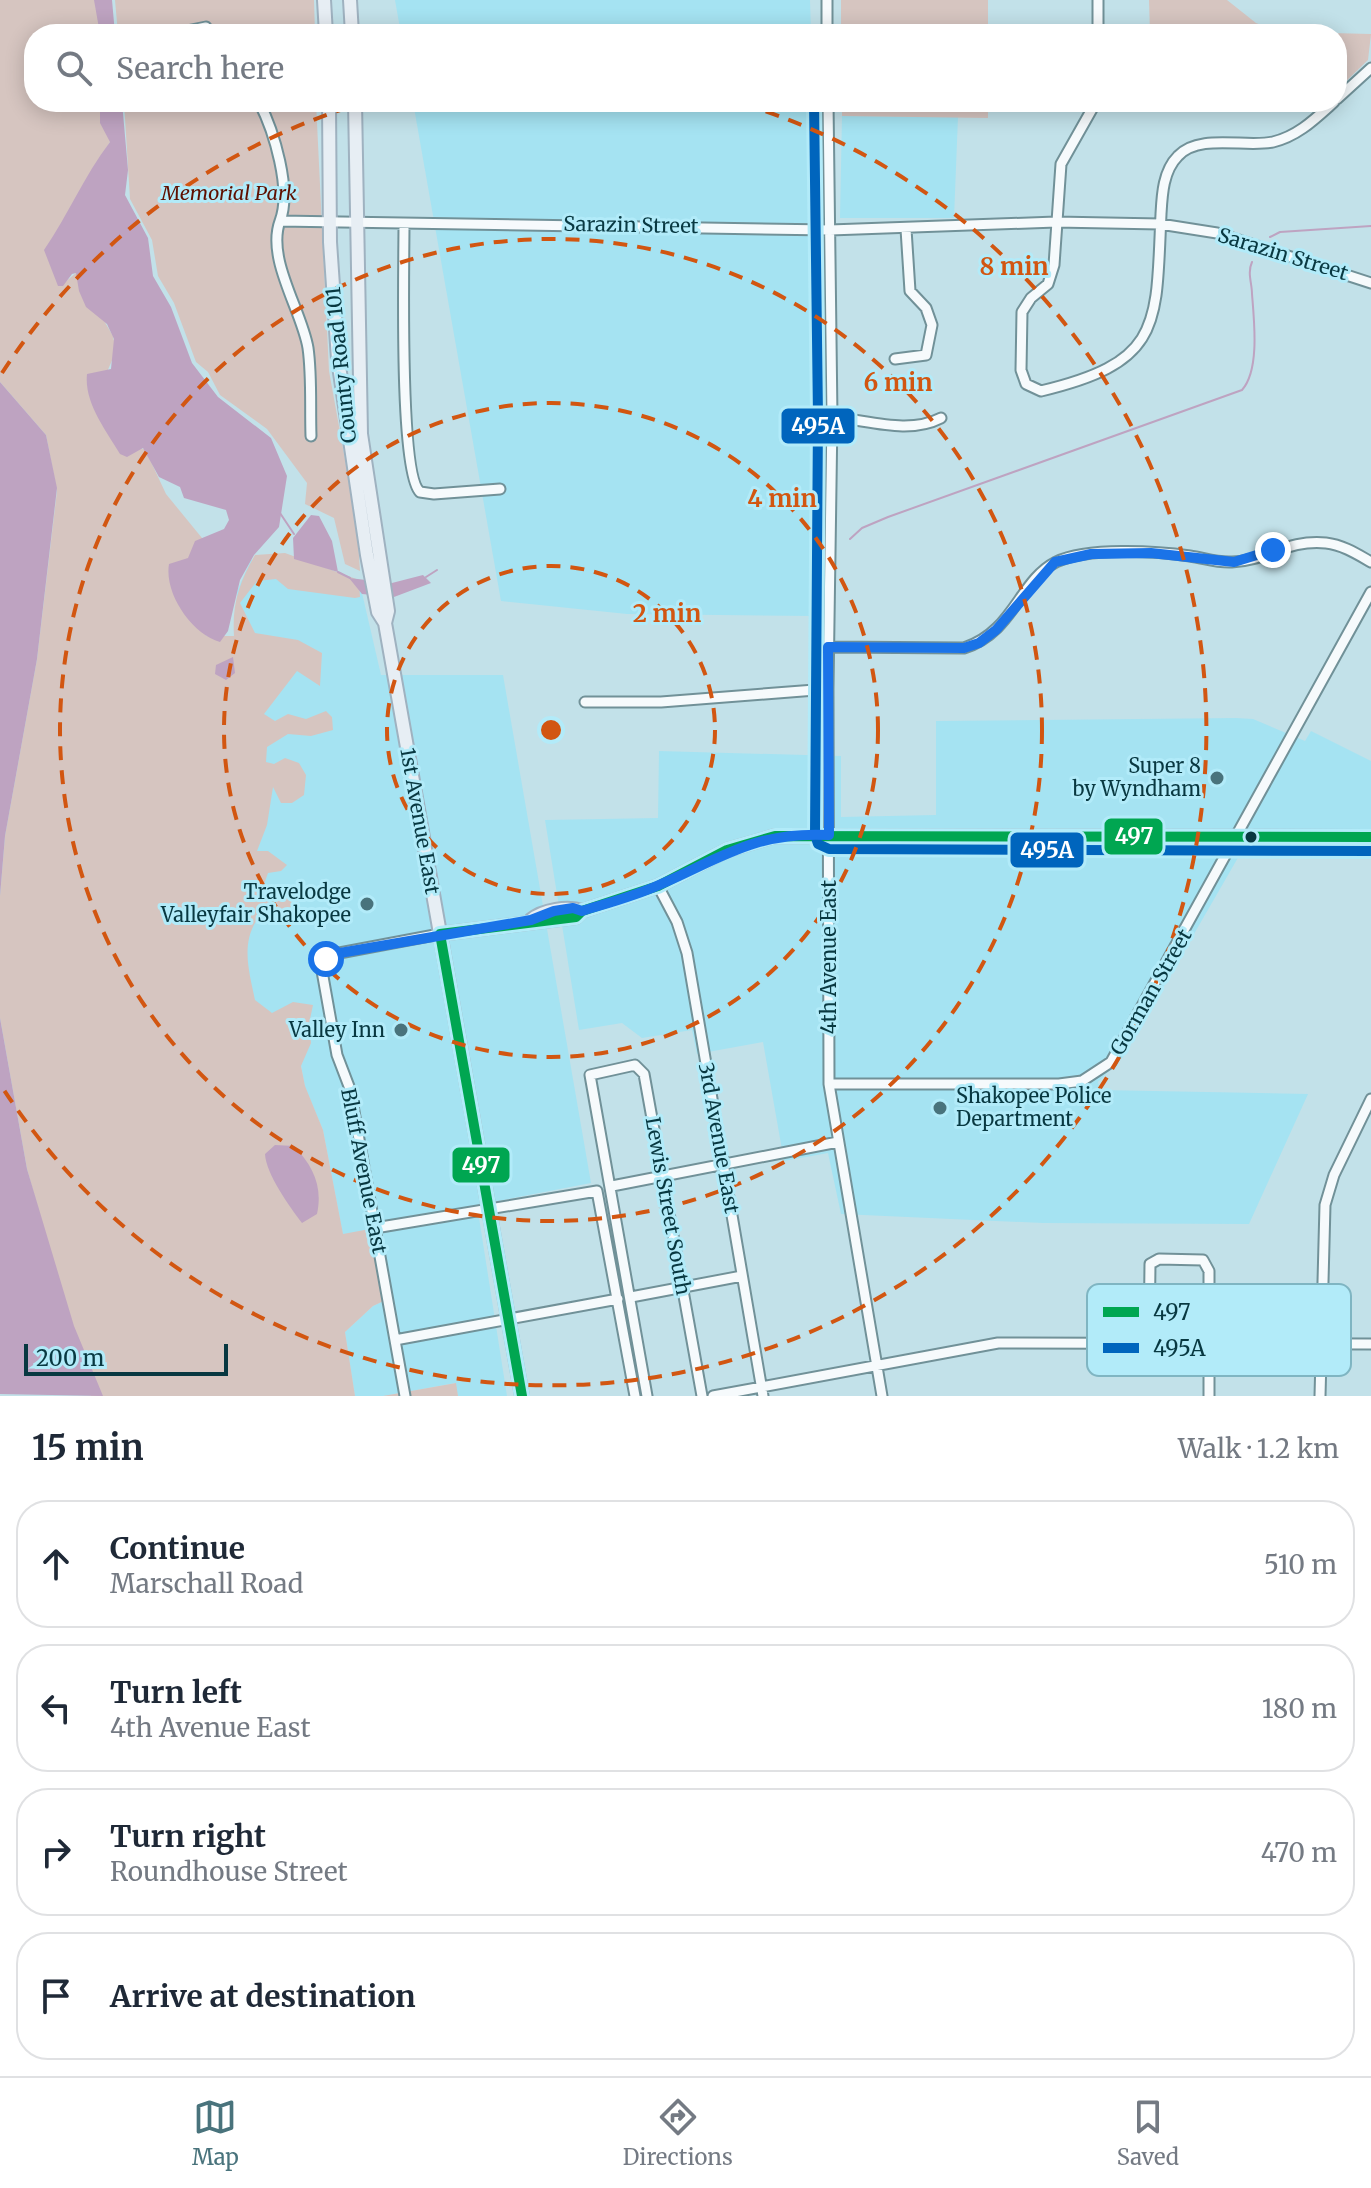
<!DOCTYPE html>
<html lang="en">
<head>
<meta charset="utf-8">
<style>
	body { margin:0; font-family:Merriweather,serif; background:#f2f2f3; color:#1f2937 }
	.scale { position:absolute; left:24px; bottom:20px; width:204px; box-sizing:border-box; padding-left:8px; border:4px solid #083841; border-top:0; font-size:22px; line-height:28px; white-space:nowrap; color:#083841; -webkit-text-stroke:6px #b2ebf9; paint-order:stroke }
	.stop { position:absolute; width:24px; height:24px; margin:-18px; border:6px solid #1a73e8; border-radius:50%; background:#fff }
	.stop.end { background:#1a73e8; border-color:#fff; box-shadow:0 2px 8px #0008 }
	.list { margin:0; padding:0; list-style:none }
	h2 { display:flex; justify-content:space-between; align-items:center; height:104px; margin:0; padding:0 32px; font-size:34px }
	h2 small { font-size:26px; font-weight:400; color:#747a83 }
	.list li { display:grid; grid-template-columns:52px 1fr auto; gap:24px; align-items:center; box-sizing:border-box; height:128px; margin:0 16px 16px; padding:0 16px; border:2px solid #e0e1e3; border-radius:32px }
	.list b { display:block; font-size:30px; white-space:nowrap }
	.list p { margin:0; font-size:26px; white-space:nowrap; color:#747a83 }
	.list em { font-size:26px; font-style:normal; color:#747a83 }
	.icon { flex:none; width:44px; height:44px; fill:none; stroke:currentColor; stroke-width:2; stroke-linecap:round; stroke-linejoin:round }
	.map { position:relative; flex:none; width:1371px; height:1396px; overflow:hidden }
	.search { position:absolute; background:#fff; box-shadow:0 4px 20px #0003; left:24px; right:24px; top:24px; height:88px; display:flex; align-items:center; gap:20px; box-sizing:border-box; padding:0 28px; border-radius:32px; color:#747a83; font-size:30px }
	.sheet { height:680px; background:#fff }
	nav { display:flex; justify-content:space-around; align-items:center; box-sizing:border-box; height:112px; border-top:2px solid #e0e1e3; background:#fff; font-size:22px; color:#747a83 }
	nav a { display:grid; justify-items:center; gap:4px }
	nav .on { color:#49737c }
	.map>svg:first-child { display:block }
	.built { fill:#a5e3f2 }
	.green { fill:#d6c5c0 }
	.water { fill:#bea3c1 }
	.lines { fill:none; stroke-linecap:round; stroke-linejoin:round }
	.stream { stroke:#bea3c1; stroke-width:2 }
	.minor-casing { stroke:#719198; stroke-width:13 }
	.major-casing { stroke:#9fb2c0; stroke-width:16 }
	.minor { stroke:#f6fafc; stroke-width:9 }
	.major { stroke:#e7eef4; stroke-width:12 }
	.bus-1-casing { stroke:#b2ebf9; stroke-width:16 }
	.bus-2-casing { stroke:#b2ebf9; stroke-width:16 }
	.bus-1 { stroke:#00a651; stroke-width:10 }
	.bus-2 { stroke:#0065bd; stroke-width:10 }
	.route { stroke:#1a73e8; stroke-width:10 }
	.ring { fill:none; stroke:#d25611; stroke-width:4; stroke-dasharray:14 10 }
	.poi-dot { fill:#49737c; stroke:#b2ebf9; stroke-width:3 }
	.bus-dot { fill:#083841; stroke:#b2ebf9; stroke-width:3 }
	.labels { text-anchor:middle; stroke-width:6; stroke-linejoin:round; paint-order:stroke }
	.park-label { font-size:20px; font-style:italic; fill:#5f1000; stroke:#b2ebf9 }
	.street-label { font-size:20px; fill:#083841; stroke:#b2ebf9 }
	.poi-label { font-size:20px; fill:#083841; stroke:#b2ebf9; text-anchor:end }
	.key { fill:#b2ebf9; stroke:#7fb5c2; stroke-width:2 }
	.key-label { font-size:22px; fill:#083841 }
	.centre { fill:#d25611; stroke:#b2ebf9; stroke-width:4 }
	.ring-label { font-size:24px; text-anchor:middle; font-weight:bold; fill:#d25611; stroke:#b2ebf9; stroke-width:6; stroke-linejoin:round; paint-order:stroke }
	.line-badge { stroke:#b2ebf9; stroke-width:3 }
	.badge-label { font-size:22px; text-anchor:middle; font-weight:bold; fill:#fff }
</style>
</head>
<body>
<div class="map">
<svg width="1371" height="1396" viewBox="0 0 1371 1396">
	<rect width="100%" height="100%" fill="#c2e1e9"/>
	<path class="built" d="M 395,0 L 810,0 L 811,34 L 401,34 Z
		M 413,102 L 811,102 L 816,616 L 627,614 L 501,601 Z
		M 842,116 L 958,117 L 954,218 L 840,218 Z
		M 251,560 L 308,562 L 359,580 L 381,675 L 503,675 L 591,1183 L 477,1205 L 507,1396 L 458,1396 L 455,1383 L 383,1396 L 355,1396 L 345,1332 L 373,1306 L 388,1299 L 375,1228 L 343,1235 L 323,1130 L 305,1087 L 295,1032 L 235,985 L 237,591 Z
		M 1236,718 L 1253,719 L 1305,741 L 1311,731 L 1371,761 L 1371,841 L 1243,849 L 1123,1057 L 1098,1082 L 1100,1090 L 1308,1094 L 1249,1224 L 1043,1223 L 841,1214 L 828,1153 L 784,1161 L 763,1042 L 697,1054 L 692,1030 L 642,1038 L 622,1023 L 579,1030 L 545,820 L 658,818 L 659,751 L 841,756 L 841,817 L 936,815 L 936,721 Z"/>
	<path class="green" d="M 0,0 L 97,0 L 100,34 L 34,34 L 34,102 L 106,102 L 110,142 L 75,200 L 52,270 L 64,283 L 76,273 L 113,336 L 116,351 L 107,372 L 132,453 L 137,448 L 145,449 L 166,494 L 202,538 L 206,636 L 234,636 C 232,604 239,583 255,555 L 285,553 L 359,580 L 360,597 L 355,598 L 288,589 L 276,579 L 257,581 L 240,603 L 255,633 L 298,640 L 322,653 L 320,686 L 297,671 L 264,714 L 275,721 L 288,714 L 306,719 L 326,711 L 332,717 L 333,730 L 311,736 L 288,734 L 267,747 L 266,762 L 274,764 L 285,758 L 299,763 L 306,775 L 304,795 L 292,803 L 281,803 L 273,787 L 267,825 L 257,851 L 268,851 L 287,865 L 281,871 L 268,873 L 262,890 L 269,896 L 298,888 L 305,898 L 283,912 L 259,917 C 240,942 249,971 255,1000 L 272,1013 L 293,1002 L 313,1005 L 309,1024 L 311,1043 L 301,1066 L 305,1086 L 323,1130 L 343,1234 L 375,1228 L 388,1299 L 373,1306 L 345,1332 L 355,1396 L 91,1396 L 27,1169 L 0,1018 L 0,896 L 5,836 L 37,659 L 57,491 L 46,435 L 0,382 Z
		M 115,0 L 314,0 L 315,34 L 118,34 Z
		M 841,0 L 988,0 L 988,34 L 841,34 Z
		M 1149,0 L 1227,0 L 1256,23 L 1285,34 L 1150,34 Z
		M 1331,33 L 1371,34 L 1368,60 L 1337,90 L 1337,34 L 1306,34 Z
		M 124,102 L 316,102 L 329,371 L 357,526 L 360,571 L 345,564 L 334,518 L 305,504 L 307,483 L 267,429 L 220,395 L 208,372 L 196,362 L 174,303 L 158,276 L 152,240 L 130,199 Z
		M 842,102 L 988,102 L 988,118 L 842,116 Z
		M 456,1383 L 458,1396 L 383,1396 Z"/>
	<path class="water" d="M 94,0 L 112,0 L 115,34 L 100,34 Z
		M 100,102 L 122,102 L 128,170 L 125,195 L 148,238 L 153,276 L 171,307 L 192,363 L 218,397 L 271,438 L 287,476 L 279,527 L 254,555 L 240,580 L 228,631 L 220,642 C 192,634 164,594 169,564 L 188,558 L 195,541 L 224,529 L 229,520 L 226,510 L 184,498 L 180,487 L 159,477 L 143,448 L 127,457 L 120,454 C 106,430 84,403 87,374 L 111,369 L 114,339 L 107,324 L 86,307 L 79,291 L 76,273 L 72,274 L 63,286 L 58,286 L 44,250 C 68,215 84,176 110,142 L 100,123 Z
		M 0,382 L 46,435 L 57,488 L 37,659 L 5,836 L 0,896 Z
		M 311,515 L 319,516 L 332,541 L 338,572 L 294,559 L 293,538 Z
		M 423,575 L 431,583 L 394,597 L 362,594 L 349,578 L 392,583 Z
		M 233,657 L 235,673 L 226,680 L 215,674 L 216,665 Z
		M 0,1018 L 27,1169 L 74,1326 L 103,1396 L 0,1394 Z
		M 275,1145 L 294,1146 C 313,1166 323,1186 317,1214 L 302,1223 C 290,1207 266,1174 265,1154 Z"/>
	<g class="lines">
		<path class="stream" d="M 1270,237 L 1280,232 L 1371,226
			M 280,513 L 294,534
			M 850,539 L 862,528 L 888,517 L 1242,390 C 1260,370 1254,320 1252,294 C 1252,283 1247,273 1252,262
			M 338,572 L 350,578
			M 426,577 L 437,570"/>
		<g class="minor-casing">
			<path id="minor" d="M 827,0 L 827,34
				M 172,34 L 206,27
				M 1098,34 L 1098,0
				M 1337,99 L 1371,68
				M 259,102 C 274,131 292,190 280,221
				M 828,102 L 832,417 L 828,689 L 829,1084 L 882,1396
				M 1096,102 L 1061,164 L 1054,265 L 1048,284 L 1031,298 L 1022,312 L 1021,370 L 1026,384 L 1041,391 C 1163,362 1156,325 1161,214 C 1162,195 1163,171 1178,156 C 1199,133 1246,148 1273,142 C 1298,136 1315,119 1334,102
				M 404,225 C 404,264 399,474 420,492 L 434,494 L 500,489
				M 895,359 L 926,355 L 932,325 L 926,308 L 910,291 L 906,229
				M 832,417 C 868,420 908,435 941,418
				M 311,436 C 310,407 312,376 308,348 C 302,311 266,259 280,221 L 830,230 L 1056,222 L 1160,224 L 1217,233 L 1371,283
				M 828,647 L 964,648 C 1014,632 1019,581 1056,562 C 1087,547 1156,551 1190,556 C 1204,558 1217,563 1232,562 C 1266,561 1287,539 1326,543 C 1343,545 1357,554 1371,562
				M 585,702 L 661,702 L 828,689
				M 658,886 L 677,922 L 687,953 L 763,1396
				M 829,1084 L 1059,1084 L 1082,1081 L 1111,1062 L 1371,592
				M 612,1186 L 838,1142
				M 375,1228 L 597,1191 L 635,1396
				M 631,1297 L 742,1276
				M 395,1340 L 618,1299
				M 1149,1344 L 1150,1264 L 1159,1259 L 1203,1260 L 1209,1271 L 1209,1396
				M 405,1396 L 350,1089 L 337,1055 L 322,971 L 326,959 L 334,954 L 440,934
				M 647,1396 L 590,1075 L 635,1065 L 644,1074 L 702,1396
				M 713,1396 L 998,1343 L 1371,1344
				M 1320,1396 L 1325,1205 L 1334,1175 L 1371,1099"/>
		</g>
		<g class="major-casing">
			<path id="major" d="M 324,0 L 326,34
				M 350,0 L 352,34
				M 329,102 L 330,242 L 338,359 L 367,555 L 378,612 L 385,623 L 522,1396
				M 355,102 L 361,434 L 388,611 L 385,623
				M 531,920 C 543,910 568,906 582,911
				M 440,934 L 576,917 L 582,911 L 658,886 L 727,850 L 775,836 L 1371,837"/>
		</g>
		<use href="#minor" class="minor"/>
		<use href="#major" class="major"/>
		<g class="bus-1-casing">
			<path id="bus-1" d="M 440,934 L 576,917 L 582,911 L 658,886 L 727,850 L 775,836 L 1371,837
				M 440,934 L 522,1396"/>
		</g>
		<g class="bus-2-casing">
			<path id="bus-2" d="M 814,102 L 818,417 L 815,835 L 818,844 L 829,849 L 1371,851"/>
		</g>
		<use href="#bus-1" class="bus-1"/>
		<use href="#bus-2" class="bus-2"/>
	</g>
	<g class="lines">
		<path class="route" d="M 326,959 L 334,954 L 531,920 L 554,911 L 573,908 L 582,911 C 608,903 635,896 659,885 C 721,858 756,831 829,835 L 828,647 L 964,648 L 979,643 L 996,630 L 1055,562 L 1091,554 L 1151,553 L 1234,562 L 1273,550"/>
	</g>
	<g class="ring">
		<circle cx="551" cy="730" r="164"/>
		<circle cx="551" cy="730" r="327"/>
		<circle cx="551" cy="730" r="491"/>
		<path d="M2 373A655 655 0 0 1 359 104M743 104A655 655 0 1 1 2 1087"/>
	</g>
	<g class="poi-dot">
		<circle cx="1217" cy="778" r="8"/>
		<circle cx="367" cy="904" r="8"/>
		<circle cx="401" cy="1030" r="8"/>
		<circle cx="940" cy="1108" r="8"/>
	</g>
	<circle class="bus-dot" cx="1251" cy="837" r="7"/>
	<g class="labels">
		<g class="park-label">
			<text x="229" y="200">Memorial Park</text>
		</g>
		<g class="street-label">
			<text transform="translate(631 225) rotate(1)" y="7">Sarazin Street</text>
			<text transform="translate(1283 254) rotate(17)" y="7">Sarazin Street</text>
			<text transform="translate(341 365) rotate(-96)" y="7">County Road 101</text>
			<text transform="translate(420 821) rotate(80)" y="7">1st Avenue East</text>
			<text transform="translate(829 957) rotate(-90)" y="7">4th Avenue East</text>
			<text transform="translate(1151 992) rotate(-60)" y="7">Gorman Street</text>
			<text transform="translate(719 1138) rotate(80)" y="7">3rd Avenue East</text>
			<text transform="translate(364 1171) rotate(79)" y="7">Bluff Avenue East</text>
			<text transform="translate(668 1206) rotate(80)" y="7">Lewis Street South</text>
		</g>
		<g class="poi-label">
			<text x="1201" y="773">Super 8<tspan x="1201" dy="23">by Wyndham</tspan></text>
			<text x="351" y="899">Travelodge<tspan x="351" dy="23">Valleyfair Shakopee</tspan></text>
			<text x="385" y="1037">Valley Inn</text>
			<text x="956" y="1103" text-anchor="start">Shakopee Police<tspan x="956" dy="23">Department</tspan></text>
		</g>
	</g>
	<rect x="1087" y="1284" width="264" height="92" rx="12" class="key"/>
	<rect x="1103" y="1307" width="36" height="10" fill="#00a651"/>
	<rect x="1103" y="1343" width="36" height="10" fill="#0065bd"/>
	<g class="key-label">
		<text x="1153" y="1320">497</text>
		<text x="1153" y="1356">495A</text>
	</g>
	<circle cx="551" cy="730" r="12" class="centre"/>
	<g class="ring-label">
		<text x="1014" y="275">8 min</text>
		<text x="898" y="391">6 min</text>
		<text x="782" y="507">4 min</text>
		<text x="667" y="622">2 min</text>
	</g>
	<g class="line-badge">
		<rect x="780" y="407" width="76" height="38" rx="8" fill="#0065bd"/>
		<rect x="1103" y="817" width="61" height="39" rx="8" fill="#00a651"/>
		<rect x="1009" y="831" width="76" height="38" rx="8" fill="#0065bd"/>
		<rect x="451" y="1146" width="60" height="38" rx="8" fill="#00a651"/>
	</g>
	<g class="badge-label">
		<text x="818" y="434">495A</text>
		<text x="1134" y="844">497</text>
		<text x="1047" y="858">495A</text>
		<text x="481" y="1173">497</text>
	</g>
</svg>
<div class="scale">200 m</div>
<div class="stop" style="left:326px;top:959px"></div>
<div class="stop end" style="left:1273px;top:550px"></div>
<div class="search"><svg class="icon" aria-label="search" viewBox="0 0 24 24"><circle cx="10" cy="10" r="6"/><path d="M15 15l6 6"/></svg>Search here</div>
</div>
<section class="sheet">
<h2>15 min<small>Walk · 1.2 km</small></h2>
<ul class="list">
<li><svg class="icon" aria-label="ahead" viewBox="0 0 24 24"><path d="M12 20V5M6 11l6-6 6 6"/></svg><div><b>Continue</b><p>Marschall Road</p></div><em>510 m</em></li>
<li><svg class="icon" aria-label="left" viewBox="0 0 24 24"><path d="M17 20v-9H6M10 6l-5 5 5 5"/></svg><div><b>Turn left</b><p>4th Avenue East</p></div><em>180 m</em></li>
<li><svg class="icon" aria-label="right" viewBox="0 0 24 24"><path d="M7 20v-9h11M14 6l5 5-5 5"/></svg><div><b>Turn right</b><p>Roundhouse Street</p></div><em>470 m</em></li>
<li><svg class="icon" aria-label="arrive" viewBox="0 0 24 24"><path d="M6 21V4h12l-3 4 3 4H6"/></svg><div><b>Arrive at destination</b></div></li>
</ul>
</section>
<nav>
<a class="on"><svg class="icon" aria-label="map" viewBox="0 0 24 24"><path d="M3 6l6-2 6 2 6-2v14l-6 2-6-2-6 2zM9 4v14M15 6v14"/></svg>Map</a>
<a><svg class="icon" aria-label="directions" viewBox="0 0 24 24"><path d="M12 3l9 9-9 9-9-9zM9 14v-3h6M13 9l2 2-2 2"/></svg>Directions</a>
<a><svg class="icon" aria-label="saved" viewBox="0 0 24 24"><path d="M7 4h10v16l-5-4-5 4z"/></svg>Saved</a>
</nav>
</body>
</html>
